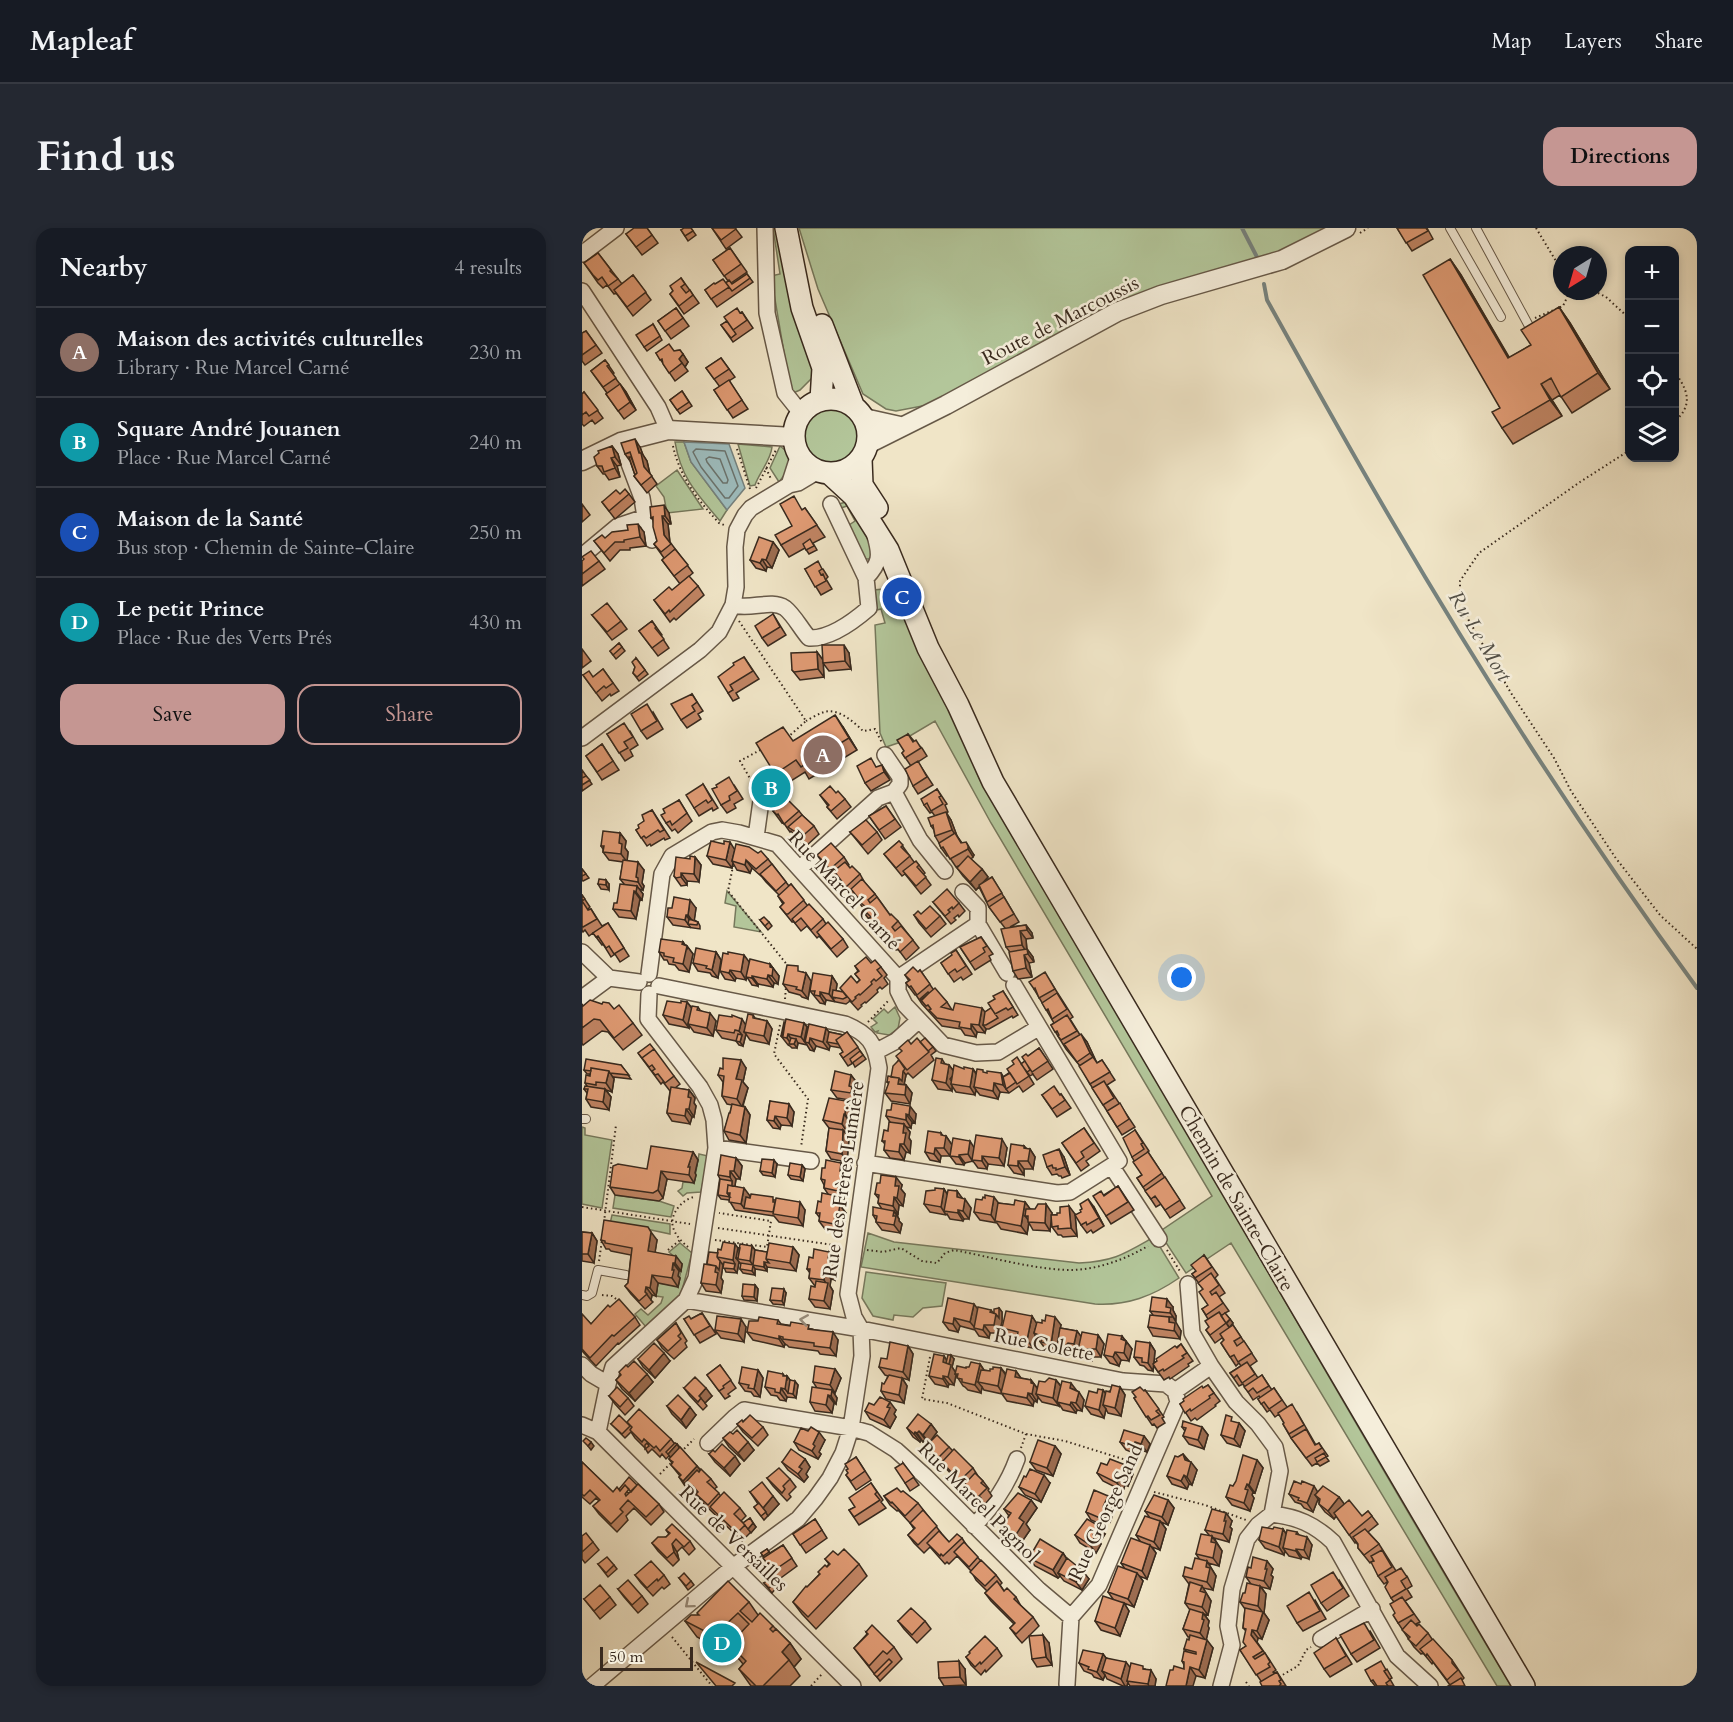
<!DOCTYPE html>
<html lang="en">
<head>
<meta charset="utf-8">
<style>
	body { margin:0; font-family:Cardo,serif; background:#242831; color:#f1f3f6 }
	.controls { position:absolute; right:18px; top:18px; display:grid; overflow:hidden; border-radius:12px; box-shadow:0 3px 9px #0003 }
	.controls button { width:54px; height:54px; display:grid; place-items:center; padding:0; border:0; border-bottom:2px solid #363941; background:#171b24; color:#f1f3f6; font:30px sans-serif }
	.compass { position:absolute; left:971px; top:18px; width:54px; height:54px; border-radius:50%; background:#171b24; box-shadow:0 3px 9px #0003; rotate:217deg }
	.scale { position:absolute; left:18px; bottom:15px; width:93px; box-sizing:border-box; padding-left:6px; border:3px solid #392a1e; border-top:0; font-size:16px; line-height:21px; white-space:nowrap; color:#392a1e; -webkit-text-stroke:4px #f5eedb; paint-order:stroke }
	.you { position:absolute; left:600px; top:750px; width:21px; height:21px; margin:-15px; border:4px solid #fff; border-radius:50%; background:#1a73e8; box-shadow:0 0 0 9px #1a73e833 }
	.badge { display:grid; place-items:center; width:39px; height:39px; border-radius:50%; background:#c59692; color:#fff; font-size:20px; font-weight:700 }
	.pin { position:absolute; translate:-50% -50%; border:3px solid #fff; box-shadow:0 2px 6px #0006 }
	.list { margin:0; padding:0; list-style:none }
	h2 { display:flex; justify-content:space-between; align-items:center; height:78px; margin:0; padding:0 24px; font-size:26px }
	h2 small { font-size:20px; font-weight:400; color:#9ea1a6 }
	.list li { display:grid; grid-template-columns:39px 1fr auto; gap:18px; align-items:center; box-sizing:border-box; height:90px; padding:0 24px; border-top:2px solid #363941 }
	.list b { display:block; font-size:22px; white-space:nowrap }
	.list p { margin:0; font-size:20px; white-space:nowrap; color:#9ea1a6 }
	.list em { font-size:20px; font-style:normal; color:#9ea1a6 }
	.actions { display:flex; gap:12px; padding:18px 24px }
	.actions a { flex:1; padding:14px 0; border:2px solid #c59692; border-radius:18px; text-align:center; font-size:21px; color:#c59692 }
	.actions .main { background:#c59692; color:#111 }
	.icon { flex:none; width:33px; height:33px; fill:none; stroke:currentColor; stroke-width:2; stroke-linecap:round; stroke-linejoin:round }
	.map { position:relative; flex:none; width:1115px; height:1458px; overflow:hidden; border-radius:18px }
	header { display:flex; align-items:center; gap:36px; box-sizing:border-box; height:84px; padding:0 30px; background:#171b24; border-bottom:2px solid #363941 }
	header strong { font-size:28px }
	nav { display:flex; gap:33px; margin-inline-start:auto; font-size:21px }
	.intro { display:flex; align-items:center; justify-content:space-between; box-sizing:border-box; height:144px; padding:0 36px }
	h1 { margin:0; font-size:42px }
	.button { padding:15px 27px; border-radius:18px; background:#c59692; color:#111; font-size:21px; font-weight:700 }
	main { display:flex; gap:36px; padding:0 36px }
	aside { flex:1; background:#171b24; border-radius:18px; box-shadow:0 3px 9px #0003 }
	.map>svg:first-child { display:block }
	.green { fill:#b3c69a; stroke:#76785c; stroke-width:1.5 }
	.water { fill:#9ebdbe; stroke:#76827e; stroke-width:1.5 }
	.lines { fill:none; stroke-linecap:round; stroke-linejoin:round }
	.shore { stroke:#6c746e; stroke-width:1.5 }
	.stream { stroke:#76827e; stroke-width:4 }
	.service-casing { stroke:#675948; stroke-width:10 }
	.minor-casing { stroke:#675948; stroke-width:18 }
	.tertiary-casing { stroke:#675948; stroke-width:21 }
	.secondary-casing { stroke:#392a1e; stroke-width:24 }
	.path { stroke:#392a1e; stroke-width:2; stroke-dasharray:1.5 3; stroke-linecap:butt }
	.service { stroke:#f5eedb; stroke-width:8 }
	.minor { stroke:#f5eedb; stroke-width:15 }
	.tertiary { stroke:#f5eedb; stroke-width:18 }
	.secondary { stroke:#f5eedb; stroke-width:21 }
	.wall { fill:#c08463; stroke:#392a1e; stroke-width:1.5 }
	.shaded-wall { fill:#9c6c50; stroke:#392a1e; stroke-width:1.5 }
	.building { fill:#df9a73; stroke:#392a1e; stroke-width:1.5; fill-rule:evenodd }
	.oneway { stroke:#978c7c }
	.labels { text-anchor:middle; stroke-width:5; stroke-linejoin:round; paint-order:stroke }
	.street-label { font-size:20px; fill:#392a1e; stroke:#f5eedb }
	.water-label { font-size:21px; font-style:italic; fill:#524f46; stroke:#f5eedb }
</style>
</head>
<body>
<header>
<strong>Mapleaf</strong>
<nav><a>Map</a><a>Layers</a><a>Share</a></nav>
</header>
<div class="intro"><h1>Find us</h1><a class="button">Directions</a></div>
<main>
<aside>
<h2>Nearby<small>4 results</small></h2>
<ul class="list">
<li><span class="badge" style="background:#8d6e63">A</span><div><b>Maison des activités culturelles</b><p>Library · Rue Marcel Carné</p></div><em>230 m</em></li>
<li><span class="badge" style="background:#0f9aa8">B</span><div><b>Square André Jouanen</b><p>Place · Rue Marcel Carné</p></div><em>240 m</em></li>
<li><span class="badge" style="background:#1a4fb4">C</span><div><b>Maison de la Santé</b><p>Bus stop · Chemin de Sainte-Claire</p></div><em>250 m</em></li>
<li><span class="badge" style="background:#0f9aa8">D</span><div><b>Le petit Prince</b><p>Place · Rue des Verts Prés</p></div><em>430 m</em></li>
</ul>
<div class="actions"><a class="main">Save</a><a>Share</a></div>
</aside>
<div class="map">
<svg width="1115" height="1458" viewBox="0 0 1115 1458">
	<rect width="100%" height="100%" fill="#f0e5c7"/>
	<filter id="stains"><feTurbulence type="fractalNoise" baseFrequency=".00333" numOctaves="4"/><feColorMatrix values="0 0 0 0 .2 0 0 0 0 .09 0 0 0 0 .02 0 0 0 .5 -.17"/></filter>
	<radialGradient id="worn" r=".72"><stop offset=".6" stop-color="#630" stop-opacity="0"/><stop offset="1" stop-color="#630" stop-opacity=".3"/></radialGradient>
	<path class="green" d="M 191,0 L 197,0 L 231,125 L 231,149 L 218,162 L 209,166 L 189,48 L 198,46 Z
		M 217,0 L 741,0 L 742,3 L 693,26 L 596,56 L 356,175 L 314,183 L 304,181 L 281,166 L 236,61 Z
		M222 208a28 28 0 1 1 56 0a28 28 0 1 1-56 0Z
		M 93,214 L 102,214 L 109,234 L 145,282 L 138,293 C 115,266 99,250 93,214 Z
		M 156,216 L 190,219 C 189,232 177,245 173,257 L 168,258 Z
		M 198,218 C 214,229 207,242 197,254 L 188,240 Z
		M 95,242 L 121,281 L 85,285 L 82,269 L 74,258 Z
		M 267,273 L 292,321 L 288,331 L 282,331 L 264,299 L 273,293 L 265,278 L 256,281 L 254,277 Z
		M 311,360 L 390,527 C 393,547 402,562 415,576 C 587,870 754,1166 929,1458 L 915,1458 L 649,1015 L 604,1045 L 577,1004 L 630,968 L 409,595 L 353,493 L 316,515 L 304,519 L 298,505 L 293,397 L 303,395 L 299,381 L 291,383 L 292,362 Z
		M 145,663 L 179,704 L 152,699 L 154,678 L 143,675 Z
		M 313,779 L 318,790 L 316,801 L 307,807 L 295,805 L 296,803 L 293,804 L 289,799 L 295,795 L 291,791 L 302,781 L 306,785 Z
		M 0,899 L 3,900 L 3,907 L 30,912 L 20,980 L 0,976 Z
		M 117,926 L 126,928 L 119,964 L 105,965 L 101,968 L 96,963 L 100,960 L 101,954 L 112,955 Z
		M 33,967 L 77,973 L 92,978 L 89,989 L 31,980 Z
		M 30,987 L 88,996 L 88,1006 L 55,999 L 27,1000 Z
		M 286,1005 L 312,1014 L 497,1035 C 533,1033 542,1026 572,1009 L 597,1050 C 571,1068 545,1078 513,1076 L 279,1039 Z
		M 98,1015 L 110,1025 L 99,1066 L 64,1099 L 53,1086 L 59,1081 L 66,1087 L 79,1075 L 81,1069 L 74,1068 L 76,1055 L 96,1058 L 100,1036 L 87,1024 Z
		M 284,1044 L 364,1055 L 360,1078 L 341,1080 L 331,1089 L 312,1087 L 311,1092 L 291,1088 L 280,1070 Z"/>
	<path class="water" d="M 102,214 L 147,216 L 163,260 L 145,282 L 109,234 Z"/>
	<g class="lines">
		<path class="shore" d="M 114,221 L 143,223 L 156,258 L 147,270 L 143,270 L 119,239 L 111,224 Z
			M 127,229 L 138,231 L 146,252 L 145,255 L 141,255 L 125,234 L 124,231 Z"/>
		<path class="stream" d="M 660,0 L 676,31
			M 682,56 L 685,72 C 726,146 767,220 810,293 C 904,454 1005,610 1115,760"/>
		<g class="service-casing">
			<path id="service" d="M 868,0 L 919,89
				M 894,0 L 947,98
				M 0,891 L 4,891
				M 0,1067 L 5,1068 L 10,1065 L 16,1042 L 44,1047"/>
		</g>
		<g class="minor-casing">
			<path id="minor" d="M 183,0 L 185,85 L 203,165 L 219,185
				M 0,26 L 34,0
				M 0,63 L 76,179 L 86,202
				M 207,257 L 217,226
				M 63,289 L 69,302 L 70,312
				M 0,328 L 36,298 L 63,289 L 60,270 L 39,214
				M 284,350 C 298,335 299,328 293,308
				M 151,377 C 169,382 189,371 203,380 C 212,387 219,401 227,410 C 248,411 272,393 287,380 L 284,350 L 249,276
				M 0,510 L 118,422 L 137,404 L 151,377 L 154,359 L 153,319 L 155,302 L 163,287 L 169,280 L 207,257 L 216,255 L 236,243
				M 303,527 L 318,549 L 318,556 L 312,564
				M 312,564 L 338,612 L 363,643
				M 174,609 L 179,573 L 197,564
				M 218,640 L 296,570 L 312,564
				M 381,664 L 396,680 L 396,696 L 425,745
				M 0,724 L 27,750 L 57,754
				M 67,746 L 80,646 L 90,628 L 130,604 L 140,602 L 157,605 L 195,616 L 316,750
				M 316,750 L 316,763 L 323,777 L 361,817 L 394,825 L 416,824 L 456,800
				M 316,750 L 396,696
				M 0,770 L 27,750
				M 295,823 L 314,813 L 336,793
				M 134,920 L 229,933
				M 283,935 L 475,965 L 488,964 L 537,933 L 432,757
				M 530,939 L 577,1011
				M 606,1056 L 610,1105 L 629,1138 L 654,1174 L 676,1196 L 693,1219 L 698,1243 L 690,1286
				M 104,1072 L 279,1101 L 541,1153 L 584,1156 L 593,1163 L 629,1138
				M 0,1137 L 9,1146 L 26,1156
				M 0,1197 L 16,1204 L 271,1458
				M 16,1204 L 26,1156 L 31,1139 L 104,1072 L 114,1050 L 134,920 L 132,892 L 128,877 L 118,859 L 66,791 L 67,766
				M 126,1215 L 153,1189 L 162,1182 L 269,1200 L 287,1205 L 314,1222 L 344,1249 L 457,1362 L 489,1389
				M 690,1286 C 715,1289 732,1296 751,1314 L 815,1428 L 848,1458
				M 392,1298 C 411,1278 426,1256 435,1231
				M 739,1411 L 790,1381
				M 485,1456 L 489,1389 L 517,1357 L 596,1174 L 593,1163
				M 10,1458 L 152,1338 L 216,1291 L 233,1271 L 248,1250 L 261,1225 L 269,1200 L 280,1128 L 279,1101 L 272,1089 L 266,1066 L 297,840 C 293,815 287,806 263,796 L 77,758
				M 639,1458 L 650,1417 L 646,1398 L 650,1361 L 665,1311 L 676,1297 L 690,1286"/>
		</g>
		<g class="tertiary-casing">
			<path id="tertiary" d="M 282,190 L 318,198
				M 286,216 L 364,177 L 535,84 L 579,67 L 700,32 L 764,0
				M 0,233 L 39,214 L 86,202 L 212,209"/>
		</g>
		<g class="secondary-casing">
			<path id="secondary" d="M 204,0 L 220,80 L 241,140 L 239,172
				M 240,97 L 271,177
				M212 208a37 37 0 1 1 74 0a37 37 0 1 1-74 0Z
				M 279,231 L 280,257 L 295,280
				M 247,245 L 272,268 L 306,322 L 346,420 L 376,477 L 411,554 L 942,1458"/>
		</g>
		<path class="path" d="M 954,0 L 980,43
			M 778,5 L 786,0
			M 1012,63 L 1024,69 L 1048,91
			M 953,90 L 981,78 L 988,63
			M 1092,143 C 1106,162 1112,177 1092,194
			M 91,218 C 98,249 115,271 137,295 L 142,297
			M 155,221 L 168,261
			M 1048,222 L 998,254 L 897,325 L 878,353 L 878,364 L 886,391 L 929,465 L 972,530 L 989,563 L 1033,629 L 1078,687 L 1115,721
			M 184,240 L 189,251
			M 174,260 L 194,222
			M 157,393 L 224,493 L 206,509
			M 224,493 C 229,490 236,486 242,484 C 256,480 271,493 281,503 L 293,501 L 300,515
			M 174,561 L 158,533 L 180,521
			M 152,633 L 146,663 L 206,738
			M 203,771 L 204,759
			M 286,794 L 307,772
			M 198,797 L 192,826 L 226,871 L 219,919
			M 258,936 L 271,938
			M 0,979 L 108,996
			M 22,994 L 34,897
			M 136,1000 L 258,1018
			M 133,1012 L 185,1019 L 189,993 L 137,985
			M 106,1019 C 100,1014 93,1007 91,999 C 87,986 101,971 112,969
			M 86,1022 L 98,1012
			M 285,1022 L 301,1024 L 319,1020 L 340,1033 L 355,1035 L 363,1025 L 372,1022 C 409,1029 453,1042 491,1042 C 517,1041 544,1031 566,1018
			M 585,1022 L 599,1045
			M 17,1033 L 20,1012
			M 20,1067 L 30,1068 L 37,1073
			M 348,1129 L 340,1171 L 365,1175 L 444,1206 L 483,1213 L 554,1235
			M 439,1220 L 444,1206
			M 99,1224 L 112,1211
			M 78,1246 L 91,1233
			M 572,1264 L 623,1277 L 664,1292
			M 90,1409 L 130,1458
			M 697,1449 L 716,1438 L 724,1422 L 729,1419
			M 664,1454 L 667,1458
			M 229,1458 L 240,1446"/>
		<use href="#service" class="service"/>
		<use href="#minor" class="minor"/>
		<use href="#tertiary" class="tertiary"/>
		<use href="#secondary" class="secondary"/>
	</g>
	<path class="wall" d="M 65,0 L 76,15 L 60,27 L 44,6 Z
		M 109,0 L 114,7 L 106,13 L 99,2 Z
		M 130,0 L 153,0 L 160,9 L 144,21 Z
		M 815,0 L 845,0 L 851,11 L 830,23 Z
		M 148,20 L 165,44 L 149,55 L 150,56 L 165,46 L 171,54 L 135,79 L 123,62 L 133,56 L 144,55 L 146,53 L 131,32 Z
		M 16,25 L 40,56 L 51,47 L 69,72 L 51,88 L 34,65 L 32,66 L 25,57 L 21,60 L 16,55 L 2,35 Z
		M 868,31 L 879,47 L 927,130 L 949,117 L 977,79 L 988,95 L 1028,161 L 990,185 L 978,167 L 970,172 L 980,188 L 931,216 L 920,200 L 918,180 Z
		M 99,50 L 117,75 L 102,86 L 88,66 L 91,63 Z
		M 94,80 L 107,98 L 89,111 L 76,93 Z
		M 160,84 L 171,100 L 151,114 L 139,97 Z
		M 71,96 L 80,112 L 65,123 L 62,119 Z
		M 4,103 L 20,125 L 3,137 L 0,133 L 0,105 Z
		M 98,122 L 106,134 L 103,139 L 106,143 L 93,153 L 74,125 Z
		M 139,130 L 153,149 L 147,153 L 166,181 L 151,190 L 132,162 L 138,159 L 124,140 Z
		M 23,132 L 32,145 L 31,147 L 44,164 L 54,182 L 42,191 L 24,166 L 25,165 L 9,143 Z
		M 100,163 L 110,178 L 98,186 L 88,172 Z
		M 2,164 L 21,190 L 13,196 L 10,192 L 2,198 L 0,196 L 0,166 Z
		M 30,218 L 36,226 L 39,237 L 35,238 L 38,249 L 27,252 L 23,246 L 21,246 L 15,238 Z
		M 58,219 L 61,227 L 65,233 L 68,246 L 75,256 L 65,265 L 52,248 L 53,247 L 48,233 L 43,226 Z
		M 37,266 L 47,266 L 53,274 L 33,291 L 20,274 Z
		M 0,276 L 8,287 L 0,294 Z
		M 223,280 L 243,309 L 231,315 L 235,322 L 227,326 L 223,320 L 207,329 L 199,317 L 210,298 L 221,281 Z
		M 87,285 L 89,296 L 86,296 L 88,314 L 111,345 L 98,356 L 80,332 L 82,330 L 72,316 L 75,313 L 71,292 L 69,290 Z
		M 62,304 L 64,318 L 48,320 L 48,322 L 38,322 L 28,333 L 12,313 L 23,310 Z
		M 191,314 L 197,322 L 190,340 L 185,339 L 184,343 L 174,340 L 168,332 Z
		M 0,333 L 17,333 L 23,341 L 0,358 Z
		M 223,341 L 241,341 L 246,349 L 244,351 L 250,361 L 239,367 Z
		M 116,358 L 122,367 L 94,392 L 92,390 L 88,394 L 72,372 Z
		M 191,386 L 204,407 L 186,418 L 180,410 Z
		M 10,387 L 39,393 L 45,401 L 30,412 Z
		M 70,393 L 80,407 L 79,408 L 87,420 L 76,428 L 57,403 Z
		M 37,415 L 43,423 L 34,431 L 28,423 Z
		M 0,421 L 9,433 L 0,440 Z
		M 235,424 L 241,432 L 242,449 L 218,452 L 210,442 Z
		M 267,425 L 269,441 L 247,443 L 241,435 Z
		M 162,429 L 177,451 L 154,465 L 157,470 L 151,473 L 146,465 L 152,437 Z
		M 54,430 L 66,446 L 57,453 L 51,445 L 53,439 Z
		M 21,441 L 37,463 L 29,468 L 28,466 L 20,473 L 1,447 L 11,449 Z
		M 110,466 L 121,483 L 116,486 L 119,491 L 105,500 L 99,492 Z
		M 71,484 L 81,501 L 65,511 L 59,503 Z
		M 261,499 L 275,522 L 227,551 L 223,544 L 201,558 L 193,546 L 211,513 Z
		M 48,503 L 56,517 L 48,522 L 51,528 L 43,533 L 25,506 Z
		M 326,506 L 332,513 L 340,520 L 345,528 L 336,534 L 351,557 L 336,566 L 331,558 L 329,538 L 320,525 L 322,523 Z
		M 20,516 L 37,542 L 20,552 L 4,528 Z
		M 295,539 L 305,546 L 308,552 L 289,563 L 283,555 Z
		M 0,542 L 10,556 L 0,563 Z
		M 121,556 L 136,580 L 131,583 L 130,580 L 117,588 L 112,580 Z
		M 152,557 L 161,571 L 152,576 L 154,580 L 145,585 L 139,577 L 135,559 Z
		M 355,561 L 365,576 L 363,577 L 366,584 L 364,585 L 369,592 L 375,608 L 380,615 L 392,627 L 391,629 L 389,631 L 400,641 L 406,649 L 402,654 L 410,649 L 437,694 L 428,699 L 444,697 L 450,705 L 451,710 L 444,711 L 445,721 L 451,729 L 452,734 L 447,735 L 450,749 L 436,751 L 431,743 L 428,724 L 424,719 L 423,700 L 407,679 L 397,659 L 394,662 L 381,648 L 375,640 L 379,637 L 374,639 L 366,627 L 365,628 L 359,620 L 357,615 L 353,608 L 352,602 L 349,598 L 353,588 L 350,584 L 348,585 L 342,577 Z
		M 254,565 L 263,571 L 269,579 L 255,591 L 245,579 L 246,578 L 238,567 Z
		M 97,572 L 110,593 L 96,605 L 93,601 L 90,603 L 84,595 L 83,585 Z
		M 304,578 L 319,599 L 303,611 L 287,588 Z
		M 70,582 L 88,610 L 83,612 L 82,610 L 69,618 L 68,616 L 65,618 L 54,602 L 57,600 Z
		M 191,583 L 217,583 L 221,588 L 232,598 L 237,606 L 223,619 L 209,603 L 208,604 L 201,594 L 200,595 Z
		M 268,604 L 295,604 L 300,612 L 286,626 Z
		M 38,605 L 44,613 L 43,620 L 46,624 L 45,633 L 62,642 L 60,655 L 62,658 L 61,662 L 57,661 L 61,666 L 60,672 L 58,671 L 54,691 L 37,689 L 31,681 L 35,675 L 42,656 L 38,651 L 41,634 L 27,632 L 21,624 L 21,621 L 19,618 Z
		M 317,613 L 332,634 L 337,637 L 343,645 L 341,646 L 349,657 L 339,666 L 323,646 L 320,648 L 302,626 Z
		M 152,621 L 186,631 L 207,658 L 209,656 L 225,677 L 241,691 L 244,696 L 261,711 L 266,719 L 255,729 L 237,708 L 235,710 L 225,698 L 219,703 L 212,694 L 210,694 L 198,679 L 201,676 L 196,668 L 197,667 L 184,654 L 180,649 L 170,640 L 168,645 L 155,642 L 151,635 L 150,640 L 131,636 L 125,628 Z
		M 235,627 L 262,629 L 267,637 L 266,638 L 268,640 L 278,646 L 283,655 L 293,666 L 308,687 L 316,693 L 337,720 L 324,732 L 316,721 L 314,722 L 286,690 L 280,682 L 282,681 L 275,672 L 276,672 L 274,669 L 271,666 L 269,667 L 256,649 L 255,648 L 253,650 Z
		M 113,629 L 119,637 L 117,654 L 105,653 L 105,657 L 99,658 L 92,648 L 108,631 Z
		M 0,641 L 7,650 L 1,653 L 0,652 Z
		M 16,656 L 27,656 L 27,662 L 19,661 Z
		M 0,667 L 8,679 L 6,681 L 7,682 L 9,681 L 20,698 L 26,695 L 47,728 L 38,734 L 33,726 L 29,729 L 21,716 L 20,717 L 11,705 L 7,708 L 3,702 L 1,704 L 0,702 Z
		M 351,674 L 377,675 L 383,683 L 377,689 L 376,687 L 372,690 L 374,692 L 369,696 Z
		M 114,680 L 112,692 L 116,694 L 118,698 L 118,701 L 91,697 L 85,689 Z
		M 332,687 L 358,688 L 364,696 L 349,709 L 337,695 Z
		M 178,692 L 187,694 L 190,698 L 186,702 Z
		M 399,709 L 411,726 L 407,728 L 409,732 L 393,742 L 378,719 Z
		M 101,714 L 103,717 L 105,718 L 111,726 L 107,744 L 97,742 L 93,737 L 87,736 L 85,732 L 82,732 L 77,724 Z
		M 374,722 L 390,746 L 381,752 L 379,749 L 372,754 L 359,735 L 370,727 Z
		M 134,724 L 139,732 L 136,750 L 130,748 L 128,745 L 116,743 L 111,735 Z
		M 167,735 L 188,736 L 197,748 L 196,756 L 192,755 L 191,759 L 176,756 L 176,758 L 170,757 L 165,749 L 164,752 L 154,750 L 153,753 L 143,751 L 138,743 Z
		M 289,735 L 299,739 L 305,747 L 302,750 L 306,756 L 300,761 L 298,759 L 295,762 L 296,764 L 284,775 L 283,774 L 279,777 L 280,778 L 276,782 L 267,772 L 268,773 L 264,776 L 244,772 L 243,776 L 238,775 L 228,763 L 250,748 L 255,756 L 254,763 L 261,764 L 278,752 L 273,746 L 276,743 L 273,738 Z
		M 338,742 L 351,761 L 365,774 L 370,782 L 403,784 L 409,780 L 413,771 L 421,763 L 436,787 L 431,790 L 430,788 L 407,801 L 404,801 L 403,805 L 395,804 L 394,809 L 383,807 L 379,801 L 360,798 L 340,776 L 334,767 L 333,767 L 324,755 L 327,753 L 323,747 L 336,744 Z
		M 221,744 L 229,753 L 226,771 L 220,769 L 218,767 L 207,764 L 201,756 Z
		M 468,753 L 491,789 L 488,791 L 498,807 L 505,814 L 513,831 L 515,835 L 520,832 L 533,852 L 525,857 L 553,899 L 540,907 L 508,856 L 498,838 L 484,821 L 469,797 L 472,795 L 452,761 Z
		M 105,774 L 110,780 L 116,779 L 118,782 L 134,793 L 131,808 L 112,804 L 107,797 L 107,800 L 87,796 L 81,787 L 99,775 Z
		M 0,776 L 1,778 L 32,781 L 51,795 L 60,807 L 41,822 L 26,804 L 20,803 L 1,817 L 0,815 Z
		M 171,787 L 173,790 L 185,793 L 190,801 L 187,816 L 168,812 L 164,806 L 161,818 L 157,817 L 154,813 L 140,810 L 134,802 L 164,796 Z
		M 222,795 L 225,799 L 261,807 L 265,804 L 284,831 L 273,839 L 271,835 L 266,838 L 258,826 L 261,824 L 259,820 L 248,818 L 247,822 L 234,818 L 232,823 L 228,822 L 225,817 L 216,815 L 215,820 L 210,820 L 208,818 L 206,817 L 199,808 Z
		M 338,814 L 351,819 L 354,823 L 349,827 L 352,832 L 331,850 L 326,845 L 324,847 L 322,856 L 324,857 L 330,865 L 328,876 L 309,873 L 303,865 L 307,856 L 305,854 L 309,849 L 320,824 L 329,816 Z
		M 457,820 L 471,841 L 455,852 L 450,845 L 451,846 L 448,848 L 444,843 L 452,856 L 441,864 L 437,858 L 427,865 L 418,864 L 416,871 L 398,867 L 394,862 L 393,867 L 374,864 L 370,858 L 370,863 L 356,861 L 350,852 L 360,831 L 363,836 L 367,837 L 370,841 L 391,841 L 394,845 L 419,845 L 421,849 L 443,833 L 446,828 Z
		M 56,825 L 92,848 L 98,856 L 93,860 L 107,862 L 113,870 L 112,875 L 114,878 L 112,889 L 110,889 L 108,896 L 90,893 L 85,885 L 88,863 L 81,854 L 79,856 Z
		M 39,837 L 49,851 L 31,849 L 32,851 L 30,864 L 24,862 L 29,869 L 27,882 L 9,879 L 4,871 L 5,865 L 2,861 L 5,858 L 3,855 L 8,846 L 5,846 L 2,842 Z
		M 164,840 L 161,854 L 166,860 L 161,878 L 163,879 L 168,887 L 164,915 L 147,912 L 142,903 L 148,885 L 150,877 L 145,876 L 140,868 L 141,854 L 136,847 L 141,841 Z
		M 269,847 L 275,855 L 273,864 L 275,867 L 274,873 L 255,870 L 249,862 Z
		M 479,866 L 489,880 L 475,889 L 460,867 L 478,867 Z
		M 188,873 L 212,884 L 210,898 L 199,897 L 198,901 L 191,900 L 185,892 Z
		M 270,882 L 269,894 L 268,894 L 265,904 L 262,903 L 267,910 L 265,934 L 249,931 L 244,923 L 247,900 L 241,892 Z
		M 309,882 L 334,886 L 333,895 L 330,894 L 329,900 L 324,899 L 328,904 L 327,910 L 329,913 L 328,925 L 324,924 L 322,932 L 308,930 L 302,922 L 303,916 L 300,913 L 306,903 L 308,894 L 304,888 Z
		M 502,900 L 518,923 L 504,933 L 507,937 L 499,943 L 480,915 Z
		M 553,902 L 567,923 L 565,924 L 566,924 L 603,980 L 588,990 L 579,976 L 574,979 L 555,950 L 560,947 L 550,929 Z
		M 361,908 L 364,908 L 370,917 L 368,928 L 359,928 L 358,934 L 348,932 L 343,924 Z
		M 442,918 L 445,921 L 448,921 L 453,929 L 451,941 L 442,941 L 442,947 L 432,945 L 426,937 Z
		M 392,919 L 425,920 L 422,938 L 406,936 L 405,941 L 396,940 L 391,933 L 383,935 L 382,937 L 374,936 L 368,928 Z
		M 111,924 L 116,932 L 113,945 L 114,947 L 112,955 L 85,951 L 81,970 L 77,973 L 33,967 L 28,959 L 65,941 Z
		M 482,929 L 488,947 L 480,950 L 479,948 L 477,948 L 475,946 L 470,947 L 465,939 Z
		M 154,930 L 160,938 L 158,951 L 154,951 L 153,958 L 168,968 L 167,970 L 193,972 L 223,982 L 221,998 L 197,994 L 192,988 L 153,982 L 147,972 L 139,971 L 136,967 L 138,951 L 136,947 Z
		M 259,935 L 265,943 L 264,946 L 268,951 L 266,963 L 263,962 L 262,971 L 257,970 L 261,976 L 260,980 L 264,985 L 262,996 L 258,995 L 257,1004 L 243,1001 L 237,993 L 238,990 L 234,985 L 239,974 L 246,966 L 242,960 L 242,957 L 239,951 L 243,940 Z
		M 195,936 L 193,949 L 181,947 L 178,943 Z
		M 220,937 L 223,941 L 221,953 L 209,951 L 206,947 Z
		M 320,957 L 319,961 L 323,966 L 321,978 L 317,977 L 316,986 L 314,985 L 317,991 L 317,993 L 320,996 L 318,1005 L 300,1002 L 294,994 L 294,992 L 291,987 L 300,981 L 296,975 L 297,971 L 293,966 Z
		M 536,958 L 552,982 L 529,996 L 524,988 L 522,967 Z
		M 362,961 L 365,966 L 375,963 L 380,971 L 389,980 L 387,991 L 382,991 L 381,993 L 368,991 L 365,986 L 364,987 L 348,984 L 342,976 Z
		M 443,974 L 448,981 L 470,985 L 470,987 L 493,986 L 495,1008 L 481,1009 L 479,1007 L 476,1007 L 470,999 L 469,993 L 468,1003 L 451,1002 L 447,995 L 445,1006 L 419,1001 L 415,995 L 398,992 L 392,984 L 416,975 L 432,977 Z
		M 512,979 L 522,998 L 511,1005 L 509,1002 L 505,1005 L 499,997 Z
		M 0,1004 L 10,1005 L 15,1013 L 12,1035 L 0,1033 Z
		M 19,1012 L 75,1012 L 73,1024 L 100,1036 L 99,1043 L 97,1043 L 96,1048 L 98,1050 L 96,1059 L 76,1055 L 74,1068 L 70,1067 L 69,1072 L 71,1074 L 63,1081 L 49,1066 L 43,1058 L 46,1055 L 49,1027 L 29,1023 L 27,1021 L 24,1021 Z
		M 170,1018 L 173,1022 L 185,1024 L 211,1019 L 217,1027 L 214,1043 L 185,1039 L 185,1043 L 173,1041 L 173,1047 L 161,1045 L 158,1041 L 159,1036 L 157,1034 L 155,1045 L 144,1044 L 141,1037 L 139,1050 L 141,1053 L 139,1065 L 124,1063 L 119,1055 L 125,1037 L 136,1025 L 139,1022 Z
		M 622,1027 L 636,1047 L 633,1050 L 643,1065 L 637,1069 L 647,1083 L 643,1085 L 651,1095 L 647,1100 L 651,1097 L 675,1133 L 668,1138 L 676,1150 L 680,1147 L 690,1162 L 692,1160 L 705,1179 L 715,1184 L 734,1217 L 737,1215 L 746,1228 L 744,1229 L 747,1233 L 738,1238 L 735,1235 L 730,1238 L 709,1210 L 701,1196 L 702,1195 L 697,1186 L 693,1189 L 688,1182 L 685,1184 L 676,1171 L 678,1170 L 677,1168 L 671,1172 L 661,1156 L 657,1158 L 648,1145 L 659,1138 L 657,1135 L 654,1138 L 639,1115 L 642,1112 L 640,1110 L 633,1115 L 624,1102 L 627,1099 L 626,1091 L 620,1081 L 626,1077 L 621,1061 L 610,1046 L 614,1043 Z
		M 253,1032 L 252,1037 L 254,1041 L 253,1052 L 249,1051 L 248,1058 L 251,1063 L 248,1081 L 233,1079 L 227,1071 L 233,1058 L 227,1050 L 228,1045 L 225,1041 Z
		M 173,1057 L 176,1061 L 175,1073 L 162,1072 L 160,1068 Z
		M 204,1065 L 202,1077 L 191,1076 L 188,1072 Z
		M 28,1079 L 53,1089 L 58,1097 L 37,1116 L 36,1115 L 14,1138 L 0,1123 L 0,1086 L 9,1096 Z
		M 591,1079 L 591,1082 L 594,1088 L 593,1095 L 599,1103 L 598,1111 L 571,1108 L 566,1099 L 571,1087 L 568,1083 Z
		M 417,1080 L 420,1084 L 420,1094 L 417,1105 L 408,1105 L 407,1110 L 397,1108 L 393,1102 L 378,1098 L 376,1104 L 367,1102 L 361,1094 L 396,1081 L 411,1085 Z
		M 120,1085 L 134,1106 L 118,1115 L 102,1091 L 109,1091 Z
		M 450,1088 L 454,1095 L 479,1097 L 478,1100 L 495,1103 L 499,1109 L 516,1107 L 522,1116 L 519,1129 L 510,1129 L 510,1132 L 502,1130 L 498,1124 L 492,1123 L 488,1127 L 480,1126 L 475,1119 L 474,1125 L 465,1123 L 453,1107 L 451,1120 L 441,1118 L 436,1110 L 426,1108 L 420,1100 Z
		M 196,1092 L 199,1096 L 230,1101 L 256,1112 L 254,1128 L 238,1126 L 236,1123 L 207,1119 L 205,1117 L 203,1116 L 202,1119 L 171,1112 L 165,1104 Z
		M 94,1095 L 105,1113 L 103,1115 L 105,1119 L 92,1131 L 80,1120 L 75,1112 Z
		M 164,1099 L 162,1114 L 139,1110 L 133,1102 Z
		M 540,1108 L 550,1121 L 547,1133 L 539,1132 L 537,1138 L 528,1135 L 522,1127 Z
		M 568,1115 L 573,1123 L 572,1135 L 599,1116 L 611,1133 L 606,1136 L 607,1138 L 588,1151 L 587,1149 L 582,1152 L 572,1138 L 571,1143 L 566,1142 L 562,1138 L 558,1137 L 552,1129 Z
		M 326,1118 L 331,1126 L 327,1152 L 320,1150 L 325,1158 L 322,1175 L 304,1171 L 299,1163 L 306,1148 L 303,1147 L 297,1139 L 305,1131 Z
		M 362,1128 L 365,1133 L 372,1131 L 370,1139 L 373,1144 L 398,1136 L 402,1142 L 408,1143 L 419,1140 L 424,1146 L 434,1143 L 439,1150 L 449,1152 L 456,1161 L 463,1154 L 474,1152 L 479,1158 L 495,1163 L 502,1172 L 500,1183 L 495,1182 L 494,1185 L 481,1182 L 477,1176 L 477,1178 L 460,1174 L 456,1169 L 455,1174 L 452,1173 L 451,1178 L 425,1173 L 420,1166 L 402,1162 L 400,1159 L 399,1165 L 386,1162 L 383,1159 L 381,1158 L 374,1147 L 372,1157 L 367,1156 L 366,1159 L 353,1156 L 347,1148 Z
		M 56,1131 L 88,1133 L 73,1150 L 61,1139 Z
		M 138,1137 L 154,1160 L 146,1166 L 148,1168 L 143,1171 L 125,1147 Z
		M 46,1139 L 71,1154 L 53,1173 L 40,1161 L 34,1152 Z
		M 253,1141 L 259,1150 L 253,1165 L 251,1164 L 255,1170 L 254,1176 L 252,1175 L 250,1185 L 233,1183 L 228,1174 L 235,1160 L 231,1154 Z
		M 176,1142 L 181,1150 L 178,1169 L 172,1168 L 169,1164 L 163,1163 L 157,1155 Z
		M 203,1148 L 205,1148 L 208,1152 L 216,1157 L 214,1170 L 205,1169 L 204,1173 L 198,1172 L 195,1168 L 189,1167 L 183,1159 Z
		M 626,1157 L 638,1173 L 633,1177 L 634,1178 L 615,1192 L 613,1190 L 609,1193 L 598,1176 Z
		M 538,1159 L 543,1167 L 539,1188 L 526,1185 L 524,1181 L 522,1190 L 509,1186 L 503,1178 L 515,1165 L 521,1162 L 523,1165 Z
		M 102,1160 L 130,1168 L 123,1175 L 125,1178 L 121,1182 L 108,1168 Z
		M 563,1162 L 582,1189 L 580,1190 L 583,1195 L 575,1200 L 572,1196 L 570,1197 L 552,1170 Z
		M 27,1168 L 46,1170 L 52,1178 L 43,1187 L 33,1176 Z
		M 292,1177 L 314,1182 L 312,1186 L 314,1189 L 308,1200 L 288,1191 L 283,1183 Z
		M 85,1178 L 114,1187 L 104,1200 L 90,1186 Z
		M 161,1194 L 181,1199 L 186,1207 L 176,1218 L 161,1204 L 155,1196 Z
		M 45,1195 L 89,1211 L 92,1215 L 95,1216 L 115,1238 L 119,1242 L 129,1251 L 135,1259 L 132,1261 L 139,1268 L 158,1280 L 164,1288 L 159,1293 L 161,1295 L 168,1290 L 174,1299 L 160,1313 L 120,1274 L 116,1268 L 114,1269 L 103,1258 L 97,1249 L 98,1248 L 89,1237 L 90,1235 L 87,1231 L 89,1229 L 87,1228 L 84,1231 L 80,1226 L 78,1229 L 70,1221 L 66,1225 L 63,1220 L 53,1210 L 49,1204 L 43,1210 L 29,1196 Z
		M 657,1195 L 663,1203 L 658,1219 L 645,1215 L 639,1207 Z
		M 349,1196 L 355,1204 L 347,1215 L 343,1211 L 341,1214 L 339,1212 L 338,1214 L 331,1209 L 325,1200 Z
		M 600,1199 L 620,1199 L 626,1207 L 622,1221 L 607,1216 L 601,1208 L 603,1203 Z
		M 151,1206 L 172,1222 L 162,1233 L 147,1219 L 141,1210 Z
		M 562,1208 L 568,1216 L 565,1224 L 559,1222 L 557,1227 L 544,1222 L 538,1214 Z
		M 243,1212 L 237,1224 L 239,1226 L 236,1231 L 217,1222 L 212,1214 Z
		M 346,1216 L 367,1219 L 371,1223 L 391,1240 L 396,1248 L 401,1253 L 407,1261 L 406,1262 L 410,1268 L 403,1276 L 405,1279 L 399,1284 L 384,1269 L 381,1264 L 380,1265 L 373,1258 L 367,1250 L 370,1247 L 362,1238 L 360,1240 L 354,1234 L 348,1226 L 350,1225 L 348,1222 L 349,1221 Z
		M 473,1218 L 479,1226 L 471,1248 L 454,1242 L 448,1234 Z
		M 127,1226 L 158,1236 L 148,1248 L 133,1234 Z
		M 601,1226 L 615,1242 L 610,1257 L 607,1256 L 605,1261 L 590,1256 L 585,1248 L 596,1229 Z
		M 274,1229 L 289,1252 L 274,1262 L 264,1247 L 266,1245 L 266,1241 Z
		M 223,1231 L 228,1239 L 224,1246 L 226,1249 L 222,1254 L 206,1242 L 200,1234 Z
		M 675,1232 L 681,1240 L 673,1265 L 671,1264 L 670,1267 L 672,1270 L 668,1283 L 650,1277 L 644,1269 L 651,1258 Z
		M 0,1234 L 31,1264 L 37,1261 L 77,1276 L 82,1284 L 69,1297 L 52,1280 L 44,1288 L 46,1292 L 35,1304 L 17,1286 L 11,1278 L 17,1273 L 14,1270 L 8,1276 L 0,1269 Z
		M 321,1235 L 337,1257 L 328,1263 L 323,1255 Z
		M 525,1237 L 546,1238 L 551,1246 L 546,1258 L 543,1257 L 541,1263 L 521,1253 L 515,1245 Z
		M 185,1250 L 208,1251 L 214,1259 L 207,1266 L 209,1269 L 205,1273 L 191,1258 Z
		M 289,1255 L 301,1272 L 299,1274 L 304,1280 L 277,1297 L 267,1282 L 273,1279 Z
		M 468,1255 L 459,1274 L 443,1267 L 437,1259 Z
		M 168,1264 L 197,1276 L 182,1292 L 172,1279 L 176,1276 Z
		M 319,1264 L 336,1275 L 360,1306 L 367,1314 L 380,1310 L 385,1318 L 399,1333 L 414,1347 L 420,1355 L 418,1357 L 422,1363 L 434,1369 L 439,1378 L 451,1389 L 457,1398 L 440,1415 L 434,1408 L 428,1400 L 432,1396 L 409,1373 L 403,1365 L 405,1363 L 394,1352 L 389,1343 L 375,1328 L 367,1336 L 365,1334 L 363,1336 L 348,1319 L 342,1325 L 332,1315 L 326,1307 L 332,1301 L 328,1295 L 316,1282 L 315,1283 L 308,1277 L 302,1268 Z
		M 736,1264 L 757,1269 L 762,1276 L 780,1288 L 786,1283 L 796,1296 L 786,1304 L 797,1316 L 814,1343 L 825,1348 L 830,1358 L 825,1361 L 830,1369 L 823,1373 L 838,1394 L 834,1396 L 846,1405 L 850,1411 L 870,1432 L 882,1450 L 880,1452 L 868,1457 L 851,1434 L 850,1436 L 841,1425 L 839,1426 L 832,1419 L 816,1395 L 813,1385 L 812,1374 L 809,1370 L 805,1354 L 802,1356 L 796,1348 L 792,1332 L 788,1335 L 776,1320 L 776,1317 L 774,1314 L 773,1315 L 754,1288 L 752,1291 L 743,1284 L 737,1276 L 737,1273 L 736,1271 L 731,1284 L 722,1280 L 719,1276 L 713,1274 L 707,1266 Z
		M 449,1272 L 455,1280 L 444,1296 L 448,1302 L 435,1321 L 422,1312 L 416,1304 L 427,1288 L 422,1281 Z
		M 586,1272 L 592,1280 L 586,1297 L 579,1294 L 584,1301 L 578,1322 L 570,1319 L 574,1325 L 565,1351 L 557,1348 L 561,1353 L 552,1379 L 542,1375 L 547,1383 L 538,1408 L 519,1402 L 513,1393 L 531,1371 L 526,1364 L 543,1341 L 539,1335 L 558,1313 L 554,1307 L 568,1290 L 563,1283 Z
		M 532,1276 L 528,1285 L 530,1289 L 528,1294 L 525,1293 L 523,1298 L 509,1292 L 504,1284 Z
		M 233,1291 L 245,1310 L 224,1325 L 211,1306 Z
		M 650,1293 L 648,1299 L 650,1301 L 647,1314 L 632,1310 L 640,1323 L 637,1338 L 626,1335 L 634,1348 L 631,1362 L 621,1360 L 629,1373 L 626,1387 L 622,1386 L 627,1393 L 626,1398 L 627,1400 L 624,1412 L 631,1420 L 623,1450 L 591,1442 L 602,1441 L 602,1437 L 600,1433 L 605,1424 L 602,1421 L 608,1409 L 606,1409 L 601,1401 L 608,1382 L 603,1375 L 607,1356 L 601,1348 L 610,1341 L 618,1332 L 614,1326 L 627,1307 L 623,1302 Z
		M 691,1301 L 701,1301 L 704,1306 L 715,1304 L 717,1307 L 730,1317 L 727,1331 L 720,1329 L 719,1331 L 707,1328 L 703,1323 L 702,1327 L 683,1320 L 677,1312 Z
		M 84,1302 L 108,1313 L 113,1321 L 107,1327 L 100,1319 L 95,1324 L 97,1332 L 91,1338 L 76,1323 L 70,1315 L 84,1309 L 87,1306 Z
		M 523,1306 L 518,1314 L 519,1316 L 514,1325 L 498,1315 L 493,1307 Z
		M 0,1308 L 11,1314 L 17,1322 L 3,1335 L 0,1331 Z
		M 201,1317 L 215,1338 L 196,1352 L 179,1325 L 185,1321 L 188,1325 Z
		M 481,1325 L 485,1331 L 507,1351 L 500,1362 L 482,1353 L 478,1348 L 476,1350 L 453,1338 L 447,1330 Z
		M 256,1327 L 277,1336 L 285,1348 L 234,1401 L 220,1386 L 211,1374 L 247,1336 L 243,1331 Z
		M 685,1333 L 691,1341 L 689,1347 L 691,1349 L 688,1361 L 679,1359 L 684,1366 L 682,1385 L 687,1392 L 680,1411 L 676,1410 L 675,1414 L 687,1431 L 694,1442 L 691,1444 L 692,1445 L 695,1444 L 704,1458 L 680,1458 L 679,1453 L 658,1422 L 664,1418 L 664,1403 L 661,1400 L 663,1381 L 658,1374 L 663,1365 L 669,1356 L 664,1349 L 669,1340 Z
		M 16,1336 L 32,1337 L 35,1341 L 26,1349 Z
		M 53,1347 L 82,1347 L 88,1356 L 82,1361 L 80,1359 L 71,1368 L 59,1355 Z
		M 97,1350 L 109,1353 L 112,1357 L 106,1362 Z
		M 757,1352 L 767,1368 L 745,1383 L 739,1375 Z
		M 182,1355 L 192,1356 L 194,1360 L 190,1365 Z
		M 36,1361 L 60,1368 L 66,1376 L 56,1385 L 42,1369 Z
		M 28,1369 L 34,1377 L 18,1391 L 2,1371 Z
		M 733,1372 L 744,1391 L 721,1403 L 715,1395 Z
		M 167,1374 L 176,1387 L 191,1398 L 208,1415 L 219,1431 L 212,1439 L 218,1448 L 208,1458 L 169,1458 L 157,1441 L 161,1436 L 157,1431 L 115,1409 L 103,1393 L 116,1387 Z
		M 316,1393 L 343,1393 L 349,1401 L 335,1415 L 322,1401 Z
		M 788,1403 L 798,1420 L 775,1434 L 769,1426 Z
		M 284,1404 L 312,1419 L 320,1431 L 298,1453 L 272,1420 L 285,1406 Z
		M 754,1410 L 770,1436 L 748,1449 L 742,1441 Z
		M 467,1415 L 470,1437 L 455,1439 L 450,1431 Z
		M 415,1420 L 420,1428 L 404,1444 L 403,1442 L 399,1447 L 389,1437 L 384,1429 Z
		M 521,1426 L 524,1430 L 548,1439 L 563,1441 L 574,1451 L 573,1458 L 548,1458 L 546,1455 L 545,1458 L 541,1458 L 525,1451 L 523,1447 L 521,1452 L 512,1449 L 510,1446 L 502,1443 L 497,1435 Z
		M 383,1441 L 384,1457 L 362,1458 L 357,1450 Z
		M 805,1441 L 810,1450 L 808,1451 L 812,1458 L 793,1458 L 789,1453 Z"/>
	<path class="shaded-wall" d="M 868,31 L 879,47 L 937,146 L 926,130 Z
		M 977,79 L 988,95 L 1028,161 L 1016,145 Z
		M 101,126 L 106,134 L 103,139 L 97,131 Z
		M 38,156 L 44,164 L 54,182 L 48,174 Z
		M 959,156 L 970,172 L 980,188 L 968,172 Z
		M 53,211 L 58,219 L 61,227 L 65,233 L 68,247 L 62,239 Z
		M 30,218 L 36,226 L 39,237 L 33,229 Z
		M 29,230 L 35,238 L 38,249 L 33,240 Z
		M 82,277 L 87,285 L 89,296 L 83,288 Z
		M 80,288 L 86,296 L 88,316 L 82,307 Z
		M 56,296 L 62,304 L 64,318 L 58,309 Z
		M 191,314 L 197,322 L 190,340 L 184,332 Z
		M 180,331 L 185,339 L 184,343 L 178,335 Z
		M 262,417 L 267,425 L 269,441 L 263,433 Z
		M 235,424 L 241,432 L 242,449 L 236,441 Z
		M 253,487 L 261,499 L 275,522 L 267,510 Z
		M 300,537 L 305,546 L 308,552 L 302,544 Z
		M 364,584 L 369,592 L 375,608 L 384,623 L 370,602 Z
		M 38,605 L 44,613 L 43,620 L 46,624 L 45,634 L 39,626 L 37,615 Z
		M 148,614 L 153,622 L 150,633 L 151,635 L 150,640 L 144,632 Z
		M 384,614 L 392,627 L 391,629 L 386,621 Z
		M 113,629 L 119,637 L 117,654 L 112,646 Z
		M 164,632 L 170,640 L 168,645 L 163,637 Z
		M 56,634 L 62,642 L 60,655 L 62,658 L 61,662 L 56,654 L 54,649 Z
		M 400,641 L 406,649 L 394,662 L 388,654 Z
		M 99,645 L 105,653 L 105,657 L 99,649 Z
		M 24,652 L 27,656 L 27,662 L 24,657 Z
		M 55,658 L 61,666 L 60,672 L 54,664 Z
		M 52,663 L 58,671 L 54,691 L 49,683 Z
		M 108,672 L 114,680 L 112,695 L 106,687 Z
		M 104,687 L 110,695 L 106,696 L 109,700 L 103,692 Z
		M 444,697 L 450,705 L 451,710 L 445,702 Z
		M 438,703 L 444,711 L 445,725 L 440,717 Z
		M 101,714 L 105,720 L 105,718 L 111,726 L 107,744 L 101,736 Z
		M 445,721 L 451,729 L 452,734 L 446,726 Z
		M 134,724 L 139,732 L 136,750 L 130,742 Z
		M 162,727 L 168,735 L 164,752 L 159,744 Z
		M 442,727 L 447,735 L 450,749 L 444,740 Z
		M 188,736 L 197,748 L 196,756 L 190,748 L 188,739 Z
		M 148,742 L 154,750 L 153,753 L 147,745 Z
		M 224,745 L 229,753 L 226,771 L 220,763 Z
		M 186,747 L 192,755 L 191,759 L 185,751 Z
		M 170,748 L 176,756 L 176,758 L 170,750 Z
		M 250,748 L 255,756 L 253,770 L 250,769 L 253,774 L 247,766 Z
		M 238,764 L 244,772 L 243,776 L 238,768 Z
		M 105,774 L 111,782 L 106,796 L 107,797 L 107,800 L 101,792 Z
		M 400,780 L 406,788 L 401,797 L 404,801 L 403,805 L 397,797 Z
		M 128,785 L 134,793 L 131,808 L 125,800 Z
		M 160,791 L 165,799 L 162,804 L 164,806 L 161,818 L 158,814 L 160,807 L 157,803 Z
		M 185,793 L 190,801 L 187,816 L 182,808 Z
		M 222,795 L 228,803 L 222,813 L 225,817 L 219,809 Z
		M 389,796 L 395,804 L 394,809 L 389,801 Z
		M 229,800 L 228,810 L 234,818 L 232,823 L 227,815 Z
		M 244,800 L 250,808 L 245,814 L 248,818 L 247,822 L 241,814 Z
		M 206,806 L 211,814 L 209,816 L 205,810 Z
		M 499,806 L 505,814 L 514,833 L 508,825 Z
		M 214,811 L 216,815 L 215,820 L 212,816 Z
		M 159,832 L 164,840 L 161,854 L 166,860 L 160,879 L 155,871 L 154,851 Z
		M 367,837 L 373,845 L 368,851 L 371,855 L 369,856 L 370,858 L 370,863 L 364,855 Z
		M 391,841 L 396,849 L 395,859 L 392,859 L 394,862 L 393,867 L 388,859 Z
		M 27,843 L 32,851 L 30,864 L 24,855 Z
		M 321,843 L 324,847 L 322,857 L 316,856 L 317,850 Z
		M 419,845 L 424,853 L 424,861 L 427,865 L 421,857 Z
		M 269,847 L 275,855 L 273,864 L 275,867 L 274,873 L 269,865 L 267,858 Z
		M 412,855 L 418,864 L 416,871 L 411,863 Z
		M 324,857 L 330,865 L 328,876 L 323,867 Z
		M 23,861 L 29,869 L 27,882 L 21,874 Z
		M 107,862 L 113,870 L 112,875 L 114,878 L 112,889 L 107,881 L 106,869 Z
		M 264,873 L 270,882 L 269,894 L 263,886 Z
		M 207,876 L 212,884 L 210,898 L 205,890 Z
		M 328,878 L 334,886 L 333,895 L 327,887 Z
		M 163,879 L 168,887 L 164,915 L 158,907 Z
		M 104,881 L 110,889 L 108,896 L 103,888 Z
		M 262,886 L 268,894 L 265,904 L 260,896 Z
		M 324,886 L 330,894 L 329,900 L 324,892 Z
		M 193,888 L 199,897 L 198,901 L 192,893 Z
		M 322,896 L 328,904 L 327,910 L 329,913 L 328,925 L 322,916 L 321,905 Z
		M 261,902 L 267,910 L 265,934 L 260,926 Z
		M 359,905 L 363,911 L 364,908 L 370,917 L 368,928 L 362,920 L 359,907 Z
		M 420,911 L 425,920 L 422,938 L 417,930 Z
		M 388,913 L 393,921 L 390,932 L 391,934 L 386,926 Z
		M 318,916 L 324,924 L 322,932 L 317,924 Z
		M 442,918 L 447,924 L 448,921 L 453,929 L 451,941 L 446,933 L 442,920 Z
		M 353,920 L 359,928 L 358,934 L 352,926 Z
		M 477,921 L 482,929 L 488,947 L 483,939 Z
		M 111,924 L 116,932 L 113,945 L 114,947 L 112,955 L 107,947 L 106,939 Z
		M 377,927 L 383,935 L 382,937 L 377,929 Z
		M 400,928 L 406,936 L 405,941 L 400,933 Z
		M 154,930 L 160,938 L 158,951 L 152,943 Z
		M 192,932 L 195,936 L 193,949 L 190,945 Z
		M 436,933 L 442,941 L 442,947 L 436,938 Z
		M 259,935 L 265,943 L 264,946 L 268,951 L 266,963 L 261,955 L 258,943 Z
		M 220,937 L 223,941 L 221,953 L 218,949 Z
		M 79,943 L 85,951 L 81,970 L 76,962 Z
		M 148,943 L 154,951 L 151,970 L 148,966 L 150,953 L 148,949 Z
		M 314,949 L 320,957 L 319,961 L 323,966 L 321,978 L 315,970 L 313,958 Z
		M 257,954 L 263,962 L 262,971 L 256,963 Z
		M 162,960 L 168,968 L 166,980 L 162,980 L 159,976 Z
		M 362,961 L 367,969 L 362,983 L 364,987 L 359,979 Z
		M 375,963 L 381,971 L 375,969 Z
		M 255,968 L 261,976 L 260,980 L 264,985 L 262,996 L 256,988 L 254,976 Z
		M 312,969 L 317,977 L 316,986 L 311,978 Z
		M 412,969 L 418,977 L 413,993 L 409,987 Z
		M 383,971 L 389,980 L 387,991 L 381,983 Z
		M 506,971 L 512,979 L 522,998 L 517,990 Z
		M 218,974 L 223,982 L 221,998 L 216,990 Z
		M 443,974 L 449,982 L 446,988 L 443,988 L 447,993 L 445,1006 L 439,998 Z
		M 464,976 L 470,985 L 468,1003 L 463,995 Z
		M 487,978 L 493,986 L 495,1008 L 489,1000 Z
		M 376,982 L 382,991 L 381,993 L 376,985 Z
		M 312,983 L 317,991 L 317,993 L 320,996 L 318,1005 L 312,997 L 311,988 Z
		M 253,987 L 258,995 L 257,1004 L 252,996 Z
		M 69,1004 L 75,1012 L 72,1031 L 66,1023 Z
		M 10,1005 L 15,1013 L 12,1035 L 6,1026 Z
		M 153,1016 L 159,1024 L 154,1030 L 157,1034 L 155,1045 L 152,1041 L 153,1036 L 151,1032 Z
		M 170,1018 L 176,1026 L 171,1037 L 173,1041 L 173,1047 L 170,1043 L 171,1037 L 168,1033 Z
		M 211,1019 L 217,1027 L 214,1043 L 208,1035 Z
		M 247,1024 L 253,1032 L 252,1037 L 254,1041 L 253,1052 L 247,1044 L 246,1032 Z
		M 94,1028 L 100,1036 L 99,1043 L 93,1035 Z
		M 138,1033 L 141,1037 L 139,1050 L 141,1053 L 139,1065 L 134,1057 L 133,1044 L 134,1038 Z
		M 182,1034 L 185,1039 L 185,1043 L 182,1039 Z
		M 91,1035 L 97,1043 L 96,1048 L 98,1050 L 96,1059 L 90,1050 Z
		M 243,1043 L 249,1051 L 248,1058 L 251,1063 L 248,1081 L 242,1073 L 245,1057 L 242,1052 Z
		M 70,1047 L 76,1055 L 74,1068 L 68,1060 Z
		M 173,1057 L 176,1061 L 175,1073 L 172,1069 Z
		M 64,1059 L 70,1067 L 69,1072 L 63,1064 Z
		M 202,1061 L 204,1065 L 202,1077 L 200,1073 Z
		M 585,1071 L 591,1079 L 591,1082 L 594,1088 L 594,1093 L 584,1079 Z
		M 392,1076 L 398,1084 L 393,1100 L 388,1094 Z
		M 417,1080 L 420,1084 L 420,1094 L 417,1105 L 412,1097 L 408,1084 L 409,1082 L 414,1088 Z
		M 637,1084 L 645,1095 L 648,1091 L 651,1095 L 647,1100 L 647,1099 L 650,1104 Z
		M 450,1088 L 455,1096 L 452,1105 L 453,1107 L 451,1120 L 445,1112 Z
		M 473,1089 L 479,1097 L 474,1125 L 469,1116 Z
		M 587,1089 L 591,1089 L 599,1103 L 598,1111 L 587,1094 Z
		M 372,1090 L 378,1098 L 376,1104 L 371,1096 Z
		M 159,1091 L 164,1099 L 162,1114 L 156,1106 Z
		M 402,1097 L 408,1105 L 407,1110 L 401,1102 Z
		M 495,1103 L 501,1111 L 496,1122 L 492,1116 Z
		M 251,1104 L 256,1112 L 254,1128 L 248,1120 Z
		M 516,1107 L 522,1116 L 519,1129 L 514,1121 Z
		M 197,1108 L 203,1116 L 202,1119 L 197,1111 Z
		M 540,1108 L 544,1115 L 544,1113 L 550,1121 L 547,1133 L 542,1125 L 539,1111 Z
		M 486,1115 L 492,1123 L 488,1127 L 482,1119 Z
		M 568,1115 L 573,1123 L 571,1143 L 566,1135 Z
		M 326,1118 L 331,1126 L 327,1152 L 321,1144 Z
		M 505,1121 L 510,1129 L 510,1132 L 504,1124 Z
		M 533,1124 L 539,1132 L 537,1138 L 531,1129 Z
		M 82,1125 L 88,1133 L 73,1150 L 67,1142 Z
		M 369,1127 L 372,1131 L 370,1139 L 374,1145 L 373,1146 L 374,1147 L 372,1157 L 366,1149 L 361,1134 L 362,1128 L 367,1136 Z
		M 398,1136 L 403,1144 L 396,1154 L 400,1159 L 399,1165 L 393,1157 Z
		M 419,1140 L 425,1149 L 421,1166 L 416,1158 Z
		M 253,1141 L 259,1150 L 253,1165 L 248,1157 Z
		M 176,1142 L 181,1150 L 178,1169 L 172,1161 Z
		M 434,1143 L 440,1152 L 433,1149 Z
		M 65,1146 L 71,1154 L 53,1173 L 47,1165 Z
		M 201,1146 L 205,1151 L 205,1148 L 211,1156 L 206,1165 L 203,1161 Z
		M 361,1148 L 367,1156 L 366,1159 L 361,1151 Z
		M 320,1150 L 325,1158 L 322,1175 L 317,1167 Z
		M 449,1152 L 458,1164 L 454,1166 L 456,1169 L 455,1174 L 450,1166 Z
		M 474,1152 L 480,1160 L 475,1174 L 477,1176 L 477,1178 L 471,1170 Z
		M 213,1153 L 216,1157 L 214,1170 L 211,1166 Z
		M 489,1155 L 495,1163 L 488,1160 Z
		M 538,1159 L 543,1167 L 539,1188 L 533,1180 Z
		M 124,1160 L 130,1168 L 123,1175 L 117,1168 Z
		M 199,1160 L 205,1169 L 204,1173 L 198,1165 Z
		M 250,1162 L 255,1170 L 254,1176 L 249,1168 Z
		M 521,1162 L 527,1170 L 521,1177 L 524,1181 L 522,1190 L 517,1182 Z
		M 497,1164 L 502,1172 L 500,1183 L 494,1175 Z
		M 446,1165 L 452,1173 L 451,1178 L 445,1170 Z
		M 246,1167 L 252,1175 L 250,1185 L 244,1177 Z
		M 308,1174 L 314,1182 L 312,1186 L 314,1189 L 308,1200 L 302,1192 L 305,1179 Z
		M 489,1174 L 495,1182 L 494,1185 L 488,1177 Z
		M 108,1179 L 114,1187 L 104,1200 L 99,1192 Z
		M 657,1195 L 663,1203 L 658,1219 L 652,1211 Z
		M 349,1196 L 355,1204 L 347,1215 L 341,1207 Z
		M 620,1199 L 626,1207 L 622,1221 L 616,1212 Z
		M 337,1203 L 343,1211 L 341,1214 L 335,1205 Z
		M 237,1204 L 243,1212 L 237,1224 L 239,1226 L 236,1231 L 230,1223 L 231,1216 Z
		M 333,1204 L 339,1212 L 338,1214 L 332,1206 Z
		M 562,1208 L 568,1216 L 565,1224 L 559,1216 Z
		M 9,1214 L 12,1218 L 9,1222 L 6,1218 Z
		M 166,1214 L 172,1222 L 162,1233 L 156,1225 Z
		M 553,1214 L 559,1222 L 557,1227 L 551,1219 Z
		M 95,1216 L 98,1221 L 89,1230 L 86,1226 Z
		M 473,1218 L 479,1226 L 471,1248 L 465,1240 Z
		M 601,1226 L 607,1234 L 609,1234 L 615,1242 L 610,1257 L 605,1249 L 603,1232 Z
		M 153,1228 L 158,1236 L 148,1248 L 142,1240 Z
		M 223,1231 L 228,1239 L 224,1246 L 226,1249 L 222,1254 L 216,1246 L 217,1239 Z
		M 675,1232 L 681,1240 L 673,1265 L 667,1257 Z
		M 115,1238 L 121,1246 L 103,1255 L 106,1261 L 101,1253 Z
		M 546,1238 L 551,1246 L 546,1258 L 540,1250 Z
		M 462,1247 L 468,1255 L 459,1274 L 453,1266 Z
		M 602,1247 L 607,1256 L 605,1261 L 599,1253 Z
		M 538,1249 L 543,1257 L 541,1263 L 535,1255 Z
		M 665,1256 L 671,1264 L 670,1267 L 672,1270 L 668,1283 L 662,1275 L 663,1261 Z
		M 111,1258 L 117,1266 L 114,1269 L 109,1261 Z
		M 732,1258 L 737,1266 L 733,1267 L 736,1271 L 731,1284 L 725,1275 Z
		M 191,1268 L 197,1276 L 186,1288 L 181,1280 Z
		M 526,1268 L 532,1276 L 528,1285 L 530,1289 L 528,1294 L 522,1286 L 521,1279 Z
		M 757,1269 L 763,1277 L 752,1291 L 746,1283 Z
		M 449,1272 L 455,1280 L 444,1296 L 448,1302 L 435,1321 L 430,1313 L 437,1290 Z
		M 586,1272 L 592,1280 L 586,1297 L 580,1289 Z
		M 520,1285 L 525,1293 L 523,1298 L 518,1290 Z
		M 644,1285 L 650,1293 L 648,1299 L 650,1301 L 647,1314 L 641,1306 L 642,1293 Z
		M 578,1293 L 584,1301 L 578,1322 L 572,1314 Z
		M 171,1295 L 174,1299 L 169,1305 L 166,1301 Z
		M 517,1298 L 523,1306 L 518,1314 L 519,1316 L 514,1325 L 508,1317 L 511,1307 Z
		M 701,1301 L 706,1309 L 701,1320 L 703,1323 L 702,1327 L 697,1319 Z
		M 630,1308 L 640,1323 L 637,1338 L 631,1330 L 629,1314 Z
		M 725,1309 L 730,1317 L 727,1331 L 722,1322 Z
		M 90,1316 L 95,1324 L 97,1332 L 92,1324 Z
		M 568,1317 L 574,1325 L 565,1351 L 560,1343 Z
		M 714,1321 L 720,1329 L 719,1331 L 714,1323 Z
		M 481,1325 L 486,1333 L 476,1345 L 478,1348 L 476,1350 L 471,1342 Z
		M 625,1333 L 634,1348 L 631,1362 L 625,1354 L 624,1339 Z
		M 685,1333 L 691,1341 L 689,1347 L 691,1349 L 688,1361 L 682,1353 L 683,1341 Z
		M 501,1343 L 507,1351 L 500,1362 L 494,1354 Z
		M 555,1345 L 561,1353 L 552,1379 L 546,1371 Z
		M 620,1358 L 629,1373 L 626,1387 L 620,1379 L 618,1363 Z
		M 678,1358 L 684,1366 L 682,1385 L 687,1392 L 680,1411 L 675,1403 L 681,1385 L 676,1378 Z
		M 542,1375 L 547,1383 L 538,1408 L 533,1400 Z
		M 621,1385 L 627,1393 L 626,1398 L 627,1400 L 624,1413 L 618,1405 Z
		M 670,1402 L 676,1410 L 675,1415 L 669,1407 Z
		M 461,1407 L 467,1415 L 470,1437 L 464,1429 Z
		M 625,1412 L 631,1420 L 623,1450 L 617,1442 Z
		M 208,1415 L 219,1431 L 212,1439 L 207,1432 L 200,1424 Z
		M 521,1426 L 527,1434 L 520,1443 L 523,1447 L 521,1452 L 515,1444 Z
		M 377,1433 L 383,1441 L 384,1457 L 378,1449 Z
		M 544,1434 L 550,1442 L 545,1453 L 546,1454 L 545,1458 L 543,1458 L 539,1451 Z
		M 608,1439 L 614,1448 L 611,1458 L 604,1458 Z
		M 569,1442 L 574,1451 L 573,1458 L 567,1458 L 566,1456 Z"/>
	<path class="building" d="M 52,0 L 65,0 L 70,7 L 54,19 L 44,6 Z
		M 102,0 L 109,0 L 111,3 L 103,8 L 99,2 Z
		M 130,0 L 153,0 L 154,1 L 139,12 Z
		M 815,0 L 844,0 L 846,3 L 824,15 Z
		M 148,20 L 159,36 L 142,48 L 131,32 Z
		M 16,25 L 29,42 L 28,43 L 36,51 L 26,58 L 20,49 L 16,52 L 11,47 L 2,35 Z
		M 868,31 L 926,130 L 949,117 L 939,102 L 977,79 L 1016,145 L 979,169 L 969,150 L 959,156 L 968,172 L 920,200 L 910,184 L 918,180 L 841,47 Z
		M 165,46 L 168,50 L 150,63 L 144,55 L 147,52 L 150,56 Z
		M 51,47 L 64,64 L 45,79 L 32,62 Z
		M 99,50 L 103,56 L 99,59 L 104,65 L 108,62 L 111,67 L 97,78 L 88,66 L 91,63 L 88,58 Z
		M 141,51 L 147,59 L 129,71 L 123,62 L 132,55 L 133,56 Z
		M 94,80 L 101,90 L 83,103 L 76,93 Z
		M 155,80 L 158,85 L 160,84 L 165,92 L 151,102 L 142,89 Z
		M 145,93 L 154,106 L 149,110 L 139,97 Z
		M 71,96 L 78,108 L 62,119 L 54,107 Z
		M 4,103 L 14,117 L 0,127 L 0,105 Z
		M 87,116 L 92,123 L 98,122 L 101,126 L 97,131 L 100,135 L 87,145 L 81,136 L 80,131 L 78,132 L 74,125 Z
		M 139,130 L 147,141 L 132,151 L 124,140 Z
		M 23,132 L 27,137 L 25,138 L 34,150 L 21,159 L 9,143 Z
		M 147,152 L 160,172 L 145,182 L 132,162 Z
		M 38,156 L 48,174 L 36,183 L 24,166 Z
		M 100,163 L 107,174 L 95,182 L 88,172 Z
		M 2,164 L 16,182 L 7,188 L 4,184 L 0,187 L 0,166 Z
		M 53,211 L 57,225 L 59,225 L 62,239 L 70,248 L 59,257 L 52,248 L 55,245 L 48,224 L 43,226 L 39,215 Z
		M 30,218 L 33,229 L 29,230 L 33,240 L 22,244 L 20,238 L 15,238 L 12,229 L 17,225 L 16,223 Z
		M 47,229 L 49,229 L 55,245 L 53,247 Z
		M 43,261 L 47,266 L 27,283 L 20,274 L 34,262 L 38,266 Z
		M 212,268 L 220,282 L 223,280 L 235,297 L 199,317 L 193,307 L 210,298 L 198,276 Z
		M 82,277 L 83,288 L 80,288 L 82,307 L 89,316 L 79,324 L 72,316 L 75,313 L 71,299 L 71,289 L 69,290 L 68,279 Z
		M 56,296 L 58,309 L 42,312 L 42,314 L 33,314 L 22,325 L 12,313 L 20,307 L 23,310 L 30,304 L 46,302 L 45,297 Z
		M 177,309 L 191,314 L 184,332 L 180,331 L 178,335 L 168,332 Z
		M 228,311 L 232,318 L 224,322 L 221,316 Z
		M 93,321 L 106,337 L 92,348 L 80,332 Z
		M 9,323 L 17,333 L 0,346 L 0,333 L 2,331 L 0,329 Z
		M 236,333 L 240,341 L 237,343 L 239,347 L 241,346 L 244,353 L 233,359 L 223,341 Z
		M 107,348 L 116,358 L 88,384 L 87,382 L 83,386 L 72,372 L 87,359 L 90,362 Z
		M 25,375 L 39,393 L 25,404 L 10,387 Z
		M 191,386 L 198,399 L 180,410 L 173,398 Z
		M 70,393 L 74,399 L 73,400 L 82,411 L 70,420 L 57,403 Z
		M 37,415 L 40,419 L 31,427 L 28,423 Z
		M 240,417 L 262,417 L 263,433 L 241,435 Z
		M 235,424 L 236,441 L 212,444 L 210,442 L 209,425 Z
		M 162,429 L 171,443 L 148,457 L 151,462 L 146,465 L 136,449 L 152,437 L 151,435 Z
		M 54,430 L 63,442 L 55,449 L 51,445 L 53,439 L 50,434 Z
		M 21,441 L 31,455 L 24,460 L 22,458 L 14,465 L 1,447 L 7,443 L 11,449 Z
		M 110,466 L 115,474 L 110,478 L 113,483 L 99,492 L 89,476 Z
		M 65,476 L 75,493 L 59,503 L 49,486 Z
		M 253,487 L 267,510 L 219,539 L 214,532 L 193,546 L 174,515 L 201,499 L 211,513 Z
		M 42,495 L 51,509 L 42,514 L 46,520 L 37,525 L 25,506 Z
		M 326,506 L 331,514 L 334,512 L 339,520 L 323,530 L 320,525 L 322,523 L 315,512 Z
		M 20,516 L 31,533 L 15,544 L 4,528 Z
		M 289,530 L 294,539 L 300,537 L 302,544 L 283,555 L 275,538 Z
		M 336,533 L 345,549 L 331,558 L 323,541 Z
		M 4,548 L 8,552 L 0,557 L 0,550 Z
		M 147,549 L 155,563 L 147,568 L 148,572 L 139,577 L 130,561 L 135,559 L 134,557 Z
		M 121,556 L 130,572 L 126,575 L 124,572 L 112,580 L 104,567 Z
		M 248,558 L 254,565 L 256,563 L 263,571 L 249,583 L 245,579 L 247,577 L 238,567 Z
		M 355,561 L 359,568 L 357,569 L 361,576 L 349,583 L 345,575 L 342,577 L 339,571 Z
		M 205,571 L 217,583 L 202,596 L 196,586 L 195,587 L 191,583 Z
		M 97,572 L 105,585 L 90,597 L 88,593 L 84,595 L 79,587 L 83,585 L 81,581 Z
		M 304,578 L 313,591 L 297,602 L 287,588 Z
		M 70,582 L 82,602 L 78,604 L 76,602 L 64,610 L 62,608 L 59,610 L 54,602 L 57,600 L 56,597 L 62,593 L 60,587 Z
		M 364,584 L 370,602 L 353,608 L 351,597 L 349,598 L 346,590 Z
		M 220,587 L 232,598 L 217,611 L 213,606 L 215,605 L 206,599 Z
		M 284,592 L 295,604 L 280,617 L 268,604 Z
		M 21,603 L 38,605 L 37,615 L 40,616 L 39,626 L 21,624 L 22,618 L 19,618 Z
		M 373,605 L 379,615 L 384,614 L 386,618 L 386,621 L 368,631 L 361,619 L 359,620 L 357,615 Z
		M 129,613 L 142,616 L 142,613 L 148,614 L 144,632 L 125,628 Z
		M 317,613 L 321,617 L 319,619 L 328,628 L 314,640 L 302,626 Z
		M 249,615 L 262,629 L 248,641 L 244,637 L 245,636 L 242,632 L 241,633 L 235,627 Z
		M 154,616 L 167,619 L 176,625 L 179,623 L 186,631 L 174,641 L 164,632 L 163,637 L 150,633 Z
		M 108,628 L 113,629 L 112,646 L 99,645 L 99,649 L 94,650 L 92,648 L 94,629 L 108,631 Z
		M 386,628 L 400,641 L 388,654 L 375,640 Z
		M 41,632 L 56,634 L 54,649 L 56,650 L 56,654 L 38,651 Z
		M 334,633 L 337,637 L 335,639 L 344,649 L 334,658 L 321,643 Z
		M 263,634 L 268,640 L 270,638 L 278,646 L 264,659 L 252,643 Z
		M 190,636 L 204,654 L 194,663 L 178,646 Z
		M 0,641 L 4,646 L 0,648 Z
		M 410,649 L 420,665 L 405,674 L 397,657 Z
		M 17,651 L 24,652 L 24,657 L 16,656 Z
		M 280,651 L 293,666 L 286,672 L 288,675 L 295,669 L 308,687 L 309,686 L 316,693 L 310,699 L 313,703 L 319,698 L 331,712 L 318,724 L 310,713 L 309,714 L 298,702 L 300,701 L 296,697 L 295,698 L 287,690 L 289,689 L 285,685 L 284,686 L 280,682 L 284,679 L 275,672 L 277,671 L 269,661 Z
		M 38,656 L 55,658 L 54,664 L 52,663 L 49,683 L 31,681 L 32,675 L 35,675 Z
		M 209,656 L 222,672 L 206,686 L 204,686 L 198,679 L 202,675 L 196,668 Z
		M 365,661 L 377,675 L 371,681 L 370,679 L 366,682 L 368,684 L 363,688 L 351,674 Z
		M 0,667 L 3,671 L 0,673 L 6,682 L 9,681 L 15,691 L 1,699 L 0,698 Z
		M 92,669 L 108,672 L 106,687 L 104,687 L 103,692 L 85,689 L 86,680 L 90,680 Z
		M 422,669 L 432,686 L 418,694 L 407,679 Z
		M 227,676 L 241,691 L 229,702 L 219,690 L 213,695 L 210,691 Z
		M 348,678 L 358,688 L 344,701 L 332,687 L 336,683 L 339,686 Z
		M 182,689 L 187,694 L 183,698 L 178,692 Z
		M 107,691 L 116,694 L 115,697 L 106,696 Z
		M 246,694 L 261,711 L 249,721 L 235,704 Z
		M 26,695 L 42,720 L 32,726 L 27,718 L 24,720 L 16,708 L 14,709 L 11,705 Z
		M 444,697 L 445,702 L 438,703 L 440,717 L 424,719 L 419,701 Z
		M 399,709 L 405,718 L 401,720 L 403,724 L 388,734 L 378,719 Z
		M 79,711 L 101,714 L 100,716 L 105,718 L 101,736 L 91,734 L 92,730 L 82,728 L 82,725 L 77,724 Z
		M 114,720 L 134,724 L 130,742 L 124,740 L 125,738 L 111,735 Z
		M 445,721 L 446,726 L 442,727 L 444,740 L 431,743 L 427,724 Z
		M 374,722 L 384,738 L 375,744 L 373,741 L 366,746 L 359,735 L 370,727 L 369,725 Z
		M 146,724 L 162,727 L 159,744 L 148,742 L 147,745 L 138,743 L 141,725 L 146,726 Z
		M 284,729 L 289,735 L 293,732 L 299,739 L 295,742 L 300,748 L 294,753 L 292,751 L 289,754 L 290,756 L 278,767 L 277,766 L 273,769 L 274,770 L 270,774 L 258,760 L 269,748 L 275,755 L 278,752 L 273,746 L 277,743 L 273,738 Z
		M 168,731 L 188,736 L 188,739 L 191,740 L 190,748 L 186,747 L 185,751 L 170,748 L 170,750 L 164,749 Z
		M 205,737 L 216,738 L 216,743 L 224,745 L 220,763 L 214,761 L 215,759 L 201,756 Z
		M 331,739 L 336,744 L 338,742 L 348,756 L 335,767 L 329,758 L 327,759 L 324,755 L 328,752 L 323,747 Z
		M 463,744 L 473,761 L 457,770 L 453,760 L 452,761 L 447,754 Z
		M 231,745 L 250,748 L 247,766 L 238,764 L 238,768 L 232,767 L 233,763 L 228,763 Z
		M 353,760 L 365,774 L 359,779 L 371,782 L 373,775 L 400,780 L 397,797 L 389,796 L 389,801 L 377,799 L 378,794 L 355,790 L 347,782 L 349,781 L 346,777 L 344,778 L 339,772 Z
		M 251,762 L 261,764 L 265,769 L 261,771 L 250,769 Z
		M 421,763 L 431,779 L 426,782 L 424,780 L 413,786 L 406,775 L 413,771 L 411,768 Z
		M 346,764 L 347,765 L 339,773 L 338,771 Z
		M 475,765 L 485,781 L 470,791 L 466,781 L 464,782 L 460,775 Z
		M 8,772 L 20,776 L 21,774 L 27,775 L 32,781 L 37,777 L 51,795 L 32,810 L 18,792 L 12,791 L 0,800 L 0,776 L 1,778 Z
		M 85,773 L 99,775 L 99,773 L 105,774 L 101,792 L 81,787 Z
		M 110,778 L 116,779 L 115,782 L 128,785 L 125,800 L 106,796 Z
		M 409,780 L 416,790 L 404,797 L 401,797 L 403,784 Z
		M 166,786 L 171,787 L 171,790 L 185,793 L 182,808 L 162,804 Z
		M 137,787 L 150,789 L 150,787 L 160,791 L 157,803 L 153,802 L 152,805 L 134,802 Z
		M 485,787 L 495,803 L 479,812 L 476,808 L 477,807 L 475,803 L 473,804 L 469,797 Z
		M 204,791 L 222,795 L 219,809 L 206,806 L 205,810 L 200,809 Z
		M 202,794 L 203,795 L 201,808 L 199,808 Z
		M 227,796 L 244,800 L 241,814 L 228,810 L 227,815 L 223,814 Z
		M 225,799 L 226,799 L 223,813 L 222,813 Z
		M 247,804 L 261,807 L 254,812 L 256,816 L 245,814 Z
		M 265,804 L 276,819 L 261,830 L 258,826 L 261,824 L 254,812 Z
		M 156,806 L 160,807 L 158,814 L 154,813 Z
		M 499,806 L 508,825 L 495,834 L 482,816 Z
		M 209,810 L 214,811 L 212,816 L 207,816 Z
		M 335,810 L 347,824 L 325,842 L 314,828 L 320,823 L 317,820 L 326,812 L 329,816 Z
		M 343,810 L 351,819 L 346,823 L 338,814 Z
		M 68,816 L 72,821 L 60,830 L 63,834 L 56,825 Z
		M 457,820 L 466,833 L 450,844 L 440,829 L 444,826 L 446,828 Z
		M 72,821 L 92,848 L 83,855 L 76,846 L 73,847 L 70,843 L 73,841 L 70,837 L 67,839 L 60,830 Z
		M 278,823 L 281,827 L 270,835 L 268,831 Z
		M 435,829 L 447,848 L 435,856 L 425,841 L 432,836 L 430,833 Z
		M 511,829 L 515,835 L 520,832 L 528,844 L 508,856 L 497,838 Z
		M 141,830 L 159,832 L 154,851 L 160,852 L 155,871 L 140,868 L 142,848 L 136,847 L 138,840 L 141,841 Z
		M 354,830 L 360,831 L 359,835 L 367,837 L 364,855 L 350,852 Z
		M 4,831 L 39,837 L 47,847 L 28,845 L 27,843 L 9,840 L 9,843 L 2,842 Z
		M 317,832 L 323,841 L 321,843 L 320,853 L 317,850 L 309,849 L 311,838 Z
		M 443,833 L 448,842 L 445,844 L 439,836 Z
		M 372,837 L 382,841 L 382,839 L 391,841 L 388,859 L 369,856 Z
		M 9,840 L 27,843 L 24,855 L 14,854 L 14,857 L 3,855 L 4,847 L 8,848 Z
		M 395,841 L 401,842 L 401,844 L 405,845 L 405,843 L 419,845 L 421,857 L 412,855 L 411,863 L 392,859 Z
		M 253,843 L 269,847 L 267,858 L 270,859 L 269,865 L 249,862 Z
		M 428,845 L 434,854 L 424,861 L 421,849 Z
		M 306,848 L 317,850 L 316,856 L 324,857 L 323,867 L 303,865 L 307,854 L 305,854 Z
		M 522,853 L 532,870 L 521,877 L 510,860 Z
		M 3,858 L 23,861 L 21,874 L 4,871 L 6,861 L 2,861 Z
		M 472,858 L 478,867 L 479,866 L 483,872 L 470,881 L 460,867 Z
		M 89,859 L 107,862 L 106,869 L 109,870 L 107,881 L 104,881 L 103,888 L 85,885 Z
		M 247,870 L 264,873 L 263,886 L 262,886 L 260,896 L 241,892 Z
		M 188,873 L 207,876 L 205,890 L 193,888 L 192,893 L 185,892 Z
		M 310,875 L 328,878 L 327,887 L 324,886 L 324,892 L 304,888 L 305,882 L 309,882 Z
		M 538,875 L 547,891 L 535,899 L 525,883 Z
		M 150,876 L 163,879 L 158,907 L 142,903 L 147,885 L 148,885 Z
		M 307,894 L 322,896 L 321,905 L 324,905 L 322,916 L 318,916 L 317,924 L 302,922 L 303,913 L 300,913 L 302,902 L 306,903 Z
		M 247,900 L 261,902 L 260,926 L 244,923 Z
		M 502,900 L 512,915 L 499,924 L 502,929 L 494,935 L 480,915 Z
		M 553,902 L 561,915 L 559,916 L 562,921 L 550,929 L 541,910 Z
		M 346,903 L 359,905 L 359,907 L 364,908 L 362,920 L 353,920 L 352,926 L 343,924 Z
		M 394,907 L 420,911 L 417,930 L 400,928 L 400,933 L 390,932 Z
		M 371,910 L 388,913 L 386,926 L 377,927 L 377,929 L 368,928 Z
		M 429,916 L 442,918 L 442,920 L 448,921 L 446,933 L 436,933 L 436,938 L 426,937 Z
		M 69,918 L 111,924 L 106,939 L 108,939 L 107,947 L 79,943 L 76,962 L 71,965 L 28,959 L 31,938 L 36,936 L 65,941 Z
		M 477,921 L 483,939 L 474,942 L 474,940 L 471,940 L 470,937 L 465,939 L 461,927 Z
		M 566,924 L 580,945 L 561,959 L 555,950 L 560,947 L 551,934 Z
		M 139,927 L 154,930 L 152,943 L 148,943 L 148,949 L 136,947 Z
		M 180,931 L 192,932 L 190,945 L 178,943 Z
		M 244,932 L 259,935 L 258,943 L 262,943 L 261,955 L 257,954 L 256,963 L 242,960 L 243,952 L 239,951 L 240,940 L 243,940 Z
		M 208,935 L 220,937 L 218,949 L 206,947 Z
		M 299,947 L 314,949 L 313,958 L 317,958 L 315,970 L 312,969 L 311,978 L 296,975 L 297,967 L 293,966 L 295,955 L 298,955 Z
		M 583,949 L 598,972 L 583,982 L 573,968 L 569,971 L 563,963 Z
		M 138,951 L 150,953 L 150,958 L 146,957 L 145,965 L 148,969 L 136,967 Z
		M 146,957 L 162,960 L 159,976 L 147,974 L 148,965 L 145,965 Z
		M 536,958 L 546,974 L 524,988 L 511,968 L 519,963 L 522,968 Z
		M 353,960 L 362,961 L 359,979 L 342,976 L 344,963 L 353,962 Z
		M 366,962 L 375,963 L 375,969 L 383,971 L 381,983 L 376,982 L 376,985 L 362,983 Z
		M 240,965 L 255,968 L 254,976 L 258,977 L 256,988 L 253,987 L 252,996 L 237,993 L 238,985 L 234,985 L 236,973 L 239,974 Z
		M 169,966 L 191,969 L 191,974 L 193,974 L 191,984 L 162,980 L 164,969 L 168,970 Z
		M 403,967 L 412,969 L 409,987 L 392,984 L 394,971 L 400,972 L 401,969 L 403,970 Z
		M 194,970 L 218,974 L 216,990 L 191,986 Z
		M 506,971 L 517,990 L 505,997 L 504,994 L 499,997 L 493,987 L 499,984 L 498,982 L 500,981 L 498,976 Z
		M 433,972 L 443,974 L 439,998 L 413,993 L 416,975 L 432,977 Z
		M 456,976 L 464,976 L 463,995 L 446,994 L 446,988 L 443,988 L 444,981 L 453,981 Z
		M 487,978 L 489,1000 L 476,1001 L 476,998 L 470,999 L 469,987 L 475,987 L 475,985 L 478,985 L 478,979 Z
		M 291,979 L 312,983 L 311,988 L 314,988 L 312,997 L 294,994 L 295,988 L 291,987 Z
		M 22,992 L 66,999 L 69,1004 L 66,1023 L 94,1028 L 93,1035 L 91,1035 L 90,1042 L 92,1042 L 90,1050 L 70,1047 L 68,1060 L 64,1059 L 63,1064 L 65,1066 L 57,1073 L 43,1058 L 46,1055 L 50,1020 L 23,1015 L 23,1013 L 19,1012 Z
		M 0,1004 L 10,1005 L 6,1026 L 0,1026 Z
		M 141,1014 L 153,1016 L 151,1032 L 135,1029 L 136,1021 L 139,1022 Z
		M 187,1015 L 211,1019 L 208,1035 L 184,1031 Z
		M 158,1016 L 170,1018 L 168,1033 L 156,1031 Z
		M 156,1020 L 158,1020 L 156,1030 L 154,1030 Z
		M 232,1021 L 247,1024 L 246,1032 L 249,1033 L 247,1044 L 243,1043 L 242,1052 L 227,1050 L 228,1041 L 225,1041 L 227,1029 L 231,1030 Z
		M 173,1022 L 185,1024 L 184,1031 L 187,1035 L 182,1034 L 182,1039 L 171,1037 L 170,1043 L 158,1041 L 159,1035 L 171,1037 Z
		M 127,1024 L 136,1025 L 135,1029 L 138,1033 L 137,1042 L 134,1038 L 125,1036 Z
		M 622,1027 L 630,1039 L 613,1050 L 610,1046 L 614,1043 L 609,1037 Z
		M 142,1034 L 153,1036 L 152,1041 L 141,1040 Z
		M 122,1036 L 134,1038 L 133,1044 L 136,1045 L 134,1057 L 119,1055 Z
		M 629,1045 L 637,1057 L 628,1064 L 630,1067 L 634,1064 L 641,1075 L 624,1087 L 620,1081 L 626,1077 L 617,1064 L 621,1061 L 616,1055 Z
		M 234,1053 L 246,1055 L 242,1073 L 227,1071 L 229,1058 L 233,1059 Z
		M 161,1056 L 173,1057 L 172,1069 L 160,1068 Z
		M 190,1060 L 202,1061 L 200,1073 L 188,1072 Z
		M 570,1069 L 585,1071 L 584,1079 L 589,1080 L 588,1085 L 568,1083 Z
		M 366,1070 L 392,1076 L 388,1094 L 372,1090 L 371,1096 L 361,1094 Z
		M 37,1071 L 53,1089 L 32,1108 L 30,1107 L 8,1130 L 0,1121 L 0,1086 L 9,1096 L 26,1077 L 28,1079 Z
		M 396,1079 L 409,1082 L 408,1084 L 414,1086 L 412,1097 L 402,1097 L 401,1102 L 392,1100 Z
		M 417,1080 L 417,1090 L 414,1086 L 412,1085 L 412,1081 Z
		M 424,1083 L 450,1088 L 445,1112 L 435,1110 L 436,1104 L 420,1100 Z
		M 637,1084 L 644,1095 L 628,1107 L 624,1102 L 627,1099 L 623,1093 Z
		M 120,1085 L 128,1098 L 112,1107 L 102,1091 L 107,1088 L 109,1091 Z
		M 643,1085 L 648,1091 L 644,1095 L 639,1088 Z
		M 464,1087 L 473,1089 L 469,1116 L 459,1114 L 461,1109 L 452,1105 L 455,1094 L 460,1095 L 460,1092 L 463,1093 Z
		M 568,1087 L 587,1089 L 587,1094 L 593,1095 L 592,1103 L 566,1099 Z
		M 135,1088 L 159,1091 L 156,1106 L 133,1102 Z
		M 177,1089 L 196,1092 L 195,1096 L 208,1098 L 209,1094 L 227,1097 L 226,1101 L 251,1104 L 248,1120 L 232,1118 L 232,1115 L 201,1111 L 201,1109 L 197,1108 L 197,1111 L 165,1104 L 167,1093 L 176,1093 Z
		M 94,1095 L 99,1105 L 96,1108 L 99,1111 L 86,1123 L 75,1112 Z
		M 651,1097 L 659,1109 L 652,1113 L 655,1118 L 662,1113 L 670,1125 L 656,1134 L 652,1127 L 648,1129 L 639,1115 L 642,1112 L 638,1106 Z
		M 478,1100 L 495,1103 L 492,1116 L 486,1115 L 482,1119 L 475,1118 Z
		M 500,1104 L 516,1107 L 514,1121 L 505,1121 L 504,1124 L 496,1122 Z
		M 526,1106 L 540,1108 L 539,1111 L 544,1113 L 542,1125 L 533,1124 L 531,1129 L 522,1127 Z
		M 554,1113 L 568,1115 L 566,1135 L 560,1134 L 560,1130 L 552,1129 Z
		M 308,1114 L 326,1118 L 321,1144 L 297,1139 L 299,1130 L 305,1131 Z
		M 72,1115 L 82,1125 L 67,1142 L 56,1131 Z
		M 599,1116 L 605,1125 L 600,1128 L 602,1130 L 582,1143 L 581,1141 L 576,1144 L 571,1136 L 575,1133 L 574,1131 L 593,1118 L 595,1120 Z
		M 352,1126 L 362,1128 L 361,1134 L 369,1137 L 366,1149 L 361,1148 L 361,1151 L 347,1148 Z
		M 366,1127 L 369,1127 L 367,1136 L 364,1135 Z
		M 52,1133 L 65,1146 L 47,1165 L 34,1152 L 39,1147 L 37,1144 L 44,1137 L 46,1139 Z
		M 389,1134 L 398,1136 L 393,1157 L 380,1154 L 380,1151 L 375,1150 L 376,1146 L 373,1146 L 375,1138 L 384,1140 L 384,1139 L 387,1139 Z
		M 665,1134 L 673,1146 L 660,1155 L 655,1147 L 652,1150 L 648,1145 Z
		M 138,1137 L 149,1152 L 141,1158 L 142,1160 L 137,1163 L 125,1147 Z
		M 233,1138 L 253,1141 L 248,1157 L 231,1154 Z
		M 160,1139 L 176,1142 L 172,1161 L 166,1160 L 167,1157 L 157,1155 Z
		M 411,1139 L 419,1140 L 416,1158 L 396,1154 L 399,1142 L 408,1143 L 408,1141 L 411,1141 Z
		M 425,1141 L 434,1143 L 433,1149 L 449,1152 L 449,1155 L 452,1156 L 450,1166 L 446,1165 L 445,1170 L 419,1165 Z
		M 186,1143 L 201,1146 L 201,1148 L 205,1148 L 203,1161 L 199,1160 L 198,1165 L 193,1164 L 193,1161 L 183,1159 Z
		M 307,1147 L 320,1150 L 317,1167 L 299,1163 L 300,1155 L 302,1156 Z
		M 680,1147 L 687,1158 L 675,1165 L 671,1160 L 666,1164 L 662,1159 Z
		M 113,1149 L 124,1160 L 117,1168 L 119,1170 L 116,1174 L 102,1160 Z
		M 467,1150 L 474,1152 L 471,1170 L 454,1166 L 457,1153 L 463,1154 Z
		M 208,1152 L 213,1153 L 211,1166 L 206,1165 Z
		M 480,1153 L 489,1155 L 488,1160 L 497,1164 L 494,1175 L 489,1174 L 488,1177 L 475,1174 Z
		M 530,1157 L 538,1159 L 533,1180 L 521,1177 L 524,1163 L 528,1164 Z
		M 626,1157 L 632,1165 L 627,1168 L 628,1170 L 609,1183 L 608,1181 L 603,1185 L 598,1176 L 602,1173 L 601,1171 L 620,1158 L 621,1160 Z
		M 35,1159 L 46,1170 L 38,1179 L 27,1168 Z
		M 230,1159 L 250,1162 L 249,1168 L 246,1167 L 244,1177 L 228,1174 Z
		M 558,1159 L 562,1163 L 563,1162 L 577,1181 L 574,1183 L 578,1187 L 569,1192 L 566,1188 L 564,1189 L 552,1170 L 554,1169 L 550,1164 Z
		M 692,1160 L 700,1172 L 687,1181 L 682,1174 L 679,1176 L 676,1171 Z
		M 516,1161 L 521,1162 L 517,1182 L 503,1178 L 507,1163 L 515,1165 Z
		M 96,1167 L 108,1179 L 99,1192 L 85,1178 Z
		M 298,1169 L 308,1174 L 305,1179 L 308,1180 L 302,1192 L 283,1183 L 287,1175 L 292,1177 Z
		M 710,1176 L 722,1197 L 707,1206 L 701,1196 L 702,1195 L 696,1185 Z
		M 57,1181 L 89,1211 L 78,1223 L 74,1218 L 72,1220 L 62,1211 L 60,1214 L 48,1202 L 50,1199 L 45,1194 Z
		M 336,1186 L 349,1196 L 341,1207 L 337,1203 L 335,1205 L 333,1204 L 332,1206 L 325,1200 Z
		M 37,1187 L 48,1198 L 40,1206 L 29,1196 Z
		M 168,1187 L 181,1199 L 170,1210 L 155,1196 L 160,1192 L 161,1194 Z
		M 644,1187 L 650,1189 L 649,1193 L 657,1195 L 652,1211 L 639,1207 Z
		M 601,1193 L 620,1199 L 616,1212 L 601,1208 L 604,1200 L 600,1199 Z
		M 229,1199 L 237,1204 L 231,1216 L 233,1218 L 230,1223 L 212,1214 L 219,1200 L 226,1203 Z
		M 724,1201 L 733,1217 L 737,1215 L 740,1220 L 724,1230 L 709,1210 Z
		M 155,1202 L 166,1214 L 156,1225 L 141,1210 L 148,1204 L 151,1206 Z
		M 542,1202 L 562,1208 L 559,1216 L 553,1214 L 551,1219 L 538,1214 Z
		M 355,1207 L 367,1219 L 354,1232 L 348,1226 L 350,1224 L 348,1222 L 350,1220 L 346,1216 Z
		M 4,1210 L 9,1214 L 6,1218 L 1,1213 Z
		M 456,1212 L 473,1218 L 465,1240 L 448,1234 Z
		M 65,1215 L 67,1218 L 63,1221 L 63,1217 Z
		M 93,1215 L 95,1216 L 86,1226 L 84,1224 Z
		M 140,1216 L 153,1228 L 142,1240 L 127,1226 L 131,1222 L 133,1224 Z
		M 98,1219 L 115,1238 L 101,1253 L 97,1249 L 99,1247 L 89,1237 L 91,1234 L 87,1231 Z
		M 209,1221 L 223,1231 L 217,1239 L 220,1241 L 216,1246 L 200,1234 Z
		M 372,1221 L 391,1240 L 374,1256 L 367,1250 L 371,1246 L 360,1234 Z
		M 742,1225 L 744,1229 L 735,1234 L 733,1230 Z
		M 601,1226 L 603,1232 L 609,1234 L 605,1249 L 602,1247 L 599,1253 L 585,1248 L 593,1228 L 596,1229 Z
		M 661,1227 L 675,1232 L 667,1257 L 665,1256 L 663,1261 L 666,1262 L 662,1275 L 644,1269 L 648,1257 L 651,1258 L 654,1253 Z
		M 274,1229 L 283,1243 L 269,1253 L 264,1247 L 266,1245 L 264,1242 L 266,1241 L 263,1236 Z
		M 528,1231 L 546,1238 L 540,1250 L 538,1249 L 535,1255 L 515,1245 L 519,1235 L 525,1237 Z
		M 0,1234 L 31,1264 L 35,1259 L 38,1263 L 43,1257 L 47,1261 L 43,1266 L 44,1268 L 56,1256 L 77,1276 L 64,1289 L 46,1272 L 38,1281 L 41,1284 L 29,1296 L 11,1278 L 18,1272 L 8,1262 L 2,1268 L 0,1266 Z
		M 321,1235 L 332,1249 L 323,1255 L 313,1240 Z
		M 197,1240 L 208,1251 L 201,1258 L 203,1261 L 200,1265 L 185,1250 Z
		M 119,1241 L 129,1251 L 125,1254 L 137,1265 L 126,1277 L 114,1266 L 116,1264 L 111,1258 L 109,1261 L 103,1255 L 115,1242 L 117,1244 Z
		M 448,1241 L 462,1247 L 453,1266 L 437,1259 L 442,1248 L 444,1249 Z
		M 393,1245 L 401,1253 L 399,1255 L 405,1260 L 397,1268 L 399,1270 L 394,1276 L 387,1269 L 389,1267 L 387,1266 L 385,1268 L 378,1261 Z
		M 47,1249 L 55,1257 L 49,1264 L 43,1257 L 38,1263 L 37,1261 Z
		M 712,1253 L 719,1256 L 720,1253 L 732,1258 L 725,1275 L 716,1272 L 717,1270 L 707,1266 Z
		M 180,1254 L 191,1268 L 181,1280 L 168,1264 Z
		M 289,1255 L 295,1264 L 293,1266 L 298,1272 L 272,1289 L 267,1282 L 273,1279 L 267,1270 Z
		M 741,1258 L 757,1269 L 746,1283 L 737,1276 L 738,1271 L 733,1267 Z
		M 315,1260 L 319,1264 L 321,1263 L 336,1275 L 323,1288 L 310,1274 L 309,1275 L 302,1268 Z
		M 512,1262 L 526,1268 L 521,1279 L 525,1281 L 522,1286 L 520,1285 L 518,1290 L 504,1284 Z
		M 142,1264 L 158,1280 L 152,1286 L 163,1297 L 155,1305 L 128,1279 Z
		M 436,1265 L 449,1272 L 437,1290 L 442,1294 L 430,1313 L 416,1304 L 429,1285 L 422,1281 Z
		M 572,1267 L 586,1272 L 580,1289 L 563,1283 Z
		M 767,1272 L 780,1288 L 786,1283 L 790,1288 L 767,1307 L 752,1285 Z
		M 177,1275 L 184,1284 L 179,1288 L 172,1279 Z
		M 630,1281 L 644,1285 L 642,1293 L 644,1293 L 641,1306 L 623,1302 Z
		M 341,1282 L 355,1298 L 336,1317 L 326,1307 L 333,1300 L 328,1295 Z
		M 563,1288 L 578,1293 L 572,1314 L 554,1307 Z
		M 168,1290 L 171,1295 L 166,1301 L 161,1295 Z
		M 233,1291 L 240,1302 L 218,1317 L 211,1306 Z
		M 505,1291 L 517,1298 L 511,1307 L 513,1308 L 508,1317 L 493,1307 Z
		M 90,1296 L 108,1313 L 102,1319 L 94,1311 L 90,1316 L 92,1324 L 85,1330 L 70,1315 L 76,1309 L 84,1309 L 88,1305 L 84,1302 Z
		M 680,1299 L 691,1301 L 692,1299 L 701,1301 L 697,1319 L 677,1312 Z
		M 783,1301 L 797,1316 L 782,1327 L 776,1320 L 776,1316 L 771,1309 Z
		M 705,1302 L 715,1304 L 714,1306 L 725,1309 L 722,1322 L 714,1321 L 714,1323 L 701,1320 Z
		M 357,1303 L 367,1314 L 375,1306 L 380,1310 L 361,1328 L 359,1326 L 358,1328 L 345,1315 Z
		M 4,1305 L 11,1314 L 0,1324 L 0,1308 Z
		M 619,1306 L 630,1308 L 629,1314 L 634,1315 L 631,1330 L 614,1326 Z
		M 549,1310 L 568,1317 L 560,1343 L 539,1335 Z
		M 458,1311 L 481,1325 L 471,1342 L 447,1330 Z
		M 382,1314 L 396,1329 L 387,1339 L 372,1324 Z
		M 201,1317 L 210,1330 L 191,1343 L 181,1330 Z
		M 185,1321 L 187,1324 L 181,1328 L 179,1325 Z
		M 262,1321 L 277,1336 L 226,1389 L 211,1374 L 224,1358 L 225,1359 L 238,1346 L 236,1344 L 243,1337 L 245,1339 L 248,1336 L 243,1331 L 251,1323 L 256,1327 Z
		M 800,1322 L 810,1339 L 796,1348 L 789,1334 L 792,1333 L 789,1328 Z
		M 25,1329 L 32,1337 L 24,1345 L 16,1336 Z
		M 671,1329 L 685,1333 L 683,1341 L 685,1341 L 682,1353 L 664,1349 L 666,1339 L 669,1340 Z
		M 485,1330 L 501,1343 L 494,1354 L 476,1345 Z
		M 613,1330 L 625,1333 L 624,1339 L 628,1340 L 625,1354 L 601,1348 L 603,1339 L 610,1341 Z
		M 399,1332 L 414,1347 L 403,1358 L 388,1344 Z
		M 69,1333 L 82,1347 L 76,1353 L 75,1351 L 65,1360 L 53,1347 Z
		M 536,1338 L 555,1345 L 546,1371 L 526,1364 Z
		M 819,1340 L 825,1349 L 819,1353 L 824,1361 L 809,1370 L 803,1359 L 806,1354 L 803,1349 Z
		M 751,1344 L 761,1360 L 739,1375 L 729,1357 Z
		M 102,1345 L 109,1353 L 104,1358 L 97,1350 Z
		M 187,1351 L 192,1356 L 187,1360 L 182,1355 Z
		M 46,1352 L 60,1368 L 50,1377 L 36,1361 Z
		M 146,1353 L 167,1374 L 158,1383 L 170,1394 L 178,1385 L 191,1398 L 188,1401 L 191,1404 L 194,1401 L 208,1415 L 200,1424 L 207,1432 L 181,1458 L 174,1458 L 157,1441 L 164,1433 L 146,1415 L 103,1393 L 109,1387 L 117,1387 L 115,1385 ZM 156,1385 L 167,1396 L 150,1414 L 138,1402 Z
		M 415,1353 L 422,1363 L 425,1360 L 434,1369 L 432,1371 L 451,1389 L 434,1406 L 428,1400 L 433,1395 L 403,1365 Z
		M 608,1354 L 620,1358 L 618,1363 L 624,1365 L 620,1379 L 603,1375 Z
		M 665,1355 L 678,1358 L 676,1378 L 658,1374 L 661,1365 L 663,1365 Z
		M 18,1357 L 28,1369 L 12,1383 L 2,1371 Z
		M 727,1364 L 738,1383 L 715,1395 L 705,1378 Z
		M 521,1368 L 542,1375 L 533,1400 L 513,1393 Z
		M 820,1369 L 832,1386 L 816,1395 L 811,1387 L 813,1385 L 808,1376 Z
		M 329,1380 L 343,1393 L 330,1407 L 316,1393 Z
		M 663,1380 L 681,1384 L 675,1403 L 670,1402 L 669,1407 L 681,1423 L 671,1429 L 673,1431 L 683,1425 L 688,1434 L 686,1436 L 688,1439 L 674,1447 L 658,1422 L 664,1418 L 661,1414 L 664,1401 L 661,1400 Z
		M 608,1381 L 621,1385 L 620,1391 L 622,1392 L 618,1405 L 601,1401 Z
		M 829,1392 L 835,1398 L 837,1396 L 846,1405 L 834,1418 L 826,1411 L 828,1409 L 820,1402 Z
		M 782,1395 L 792,1412 L 769,1426 L 758,1407 Z
		M 290,1397 L 312,1419 L 305,1426 L 301,1423 L 287,1438 L 272,1420 L 286,1406 L 284,1404 Z
		M 461,1407 L 464,1429 L 450,1431 L 447,1408 Z
		M 608,1407 L 625,1412 L 617,1442 L 608,1439 L 604,1458 L 584,1458 L 588,1442 L 591,1442 L 592,1438 L 602,1441 L 602,1434 L 600,1433 L 602,1423 L 614,1426 L 614,1424 L 602,1421 L 605,1411 L 607,1412 Z
		M 403,1408 L 415,1420 L 399,1436 L 398,1434 L 393,1439 L 384,1429 L 388,1425 L 387,1424 Z
		M 754,1410 L 764,1428 L 742,1441 L 732,1425 Z
		M 851,1411 L 870,1432 L 870,1435 L 876,1442 L 865,1452 L 845,1426 L 844,1428 L 838,1421 Z
		M 501,1422 L 521,1426 L 515,1444 L 506,1441 L 507,1439 L 497,1435 Z
		M 524,1430 L 544,1434 L 539,1451 L 520,1443 Z
		M 307,1431 L 310,1434 L 295,1449 L 292,1446 Z
		M 377,1433 L 378,1449 L 357,1450 L 356,1434 Z
		M 799,1433 L 804,1442 L 802,1443 L 808,1452 L 804,1455 L 806,1458 L 795,1458 L 791,1452 L 789,1453 L 783,1442 Z
		M 114,1434 L 153,1455 L 150,1458 L 134,1458 Z
		M 549,1435 L 561,1438 L 561,1441 L 569,1442 L 566,1456 L 545,1453 Z
		M 695,1444 L 699,1452 L 697,1453 L 699,1456 L 697,1458 L 680,1458 L 678,1454 Z
		M 879,1450 L 883,1458 L 866,1458 Z"/>
	<defs><path id="oneway-chevron" d="M-2-3.5L2.5 0L-2 3.5" fill="none" stroke-width="1.6" stroke-linecap="round" stroke-linejoin="round" transform="scale(1.5)"/></defs>
	<g class="oneway">
		<use href="#oneway-chevron" transform="translate(222 1092) rotate(-171)"/>
		<use href="#oneway-chevron" transform="translate(107 1376) rotate(140)"/>
	</g>
	<g class="labels">
		<g class="street-label">
			<text transform="translate(478 92) rotate(-27)" y="7">Route de Marcoussis</text>
			<text transform="translate(263 662) rotate(47)" y="7">Rue Marcel Carné</text>
			<text transform="translate(261 951) rotate(-82)" y="7">Rue des Frères Lumière</text>
			<text transform="translate(655 970) rotate(60)" y="7">Chemin de Sainte-Claire</text>
			<text transform="translate(462 1116) rotate(11)" y="7">Rue Colette</text>
			<text transform="translate(397 1274) rotate(45)" y="7">Rue Marcel Pagnol</text>
			<text transform="translate(523 1284) rotate(-65)" y="7">Rue George Sand</text>
			<text transform="translate(152 1310) rotate(44)" y="7">Rue de Versailles</text>
		</g>
		<g class="water-label">
			<text transform="translate(898 408) rotate(59)" y="7">Ru Le Mort</text>
		</g>
	</g>
	<rect width="100%" height="100%" filter="url(#stains)"/>
	<rect width="100%" height="100%" fill="url(#worn)"/>
</svg>
<div class="controls">
<button>+</button>
<button>−</button>
<button><svg class="icon" aria-label="locate" viewBox="0 0 24 24"><circle cx="12" cy="12" r="6"/><path d="M12 2v4M12 18v4M2 12h4M18 12h4"/></svg></button>
<button><svg class="icon" aria-label="layers" viewBox="0 0 24 24"><path d="M12 4l9 5-9 5-9-5zM3 14l9 5 9-5"/></svg></button>
</div>
<svg class="compass" viewBox="-18 -18 36 36"><path d="M0-13l5 13h-10z" fill="#e53935"/><path d="M0 13l5-13h-10z" fill="#9ea1a6"/></svg>
<div class="scale">50 m</div>
<div class="you"></div>
<div class="pin badge" style="left:241px;top:527px;background:#8d6e63">A</div>
<div class="pin badge" style="left:189px;top:560px;background:#0f9aa8">B</div>
<div class="pin badge" style="left:320px;top:369px;background:#1a4fb4">C</div>
<div class="pin badge" style="left:140px;top:1415px;background:#0f9aa8">D</div>
</div>
</main>
</body>
</html>
